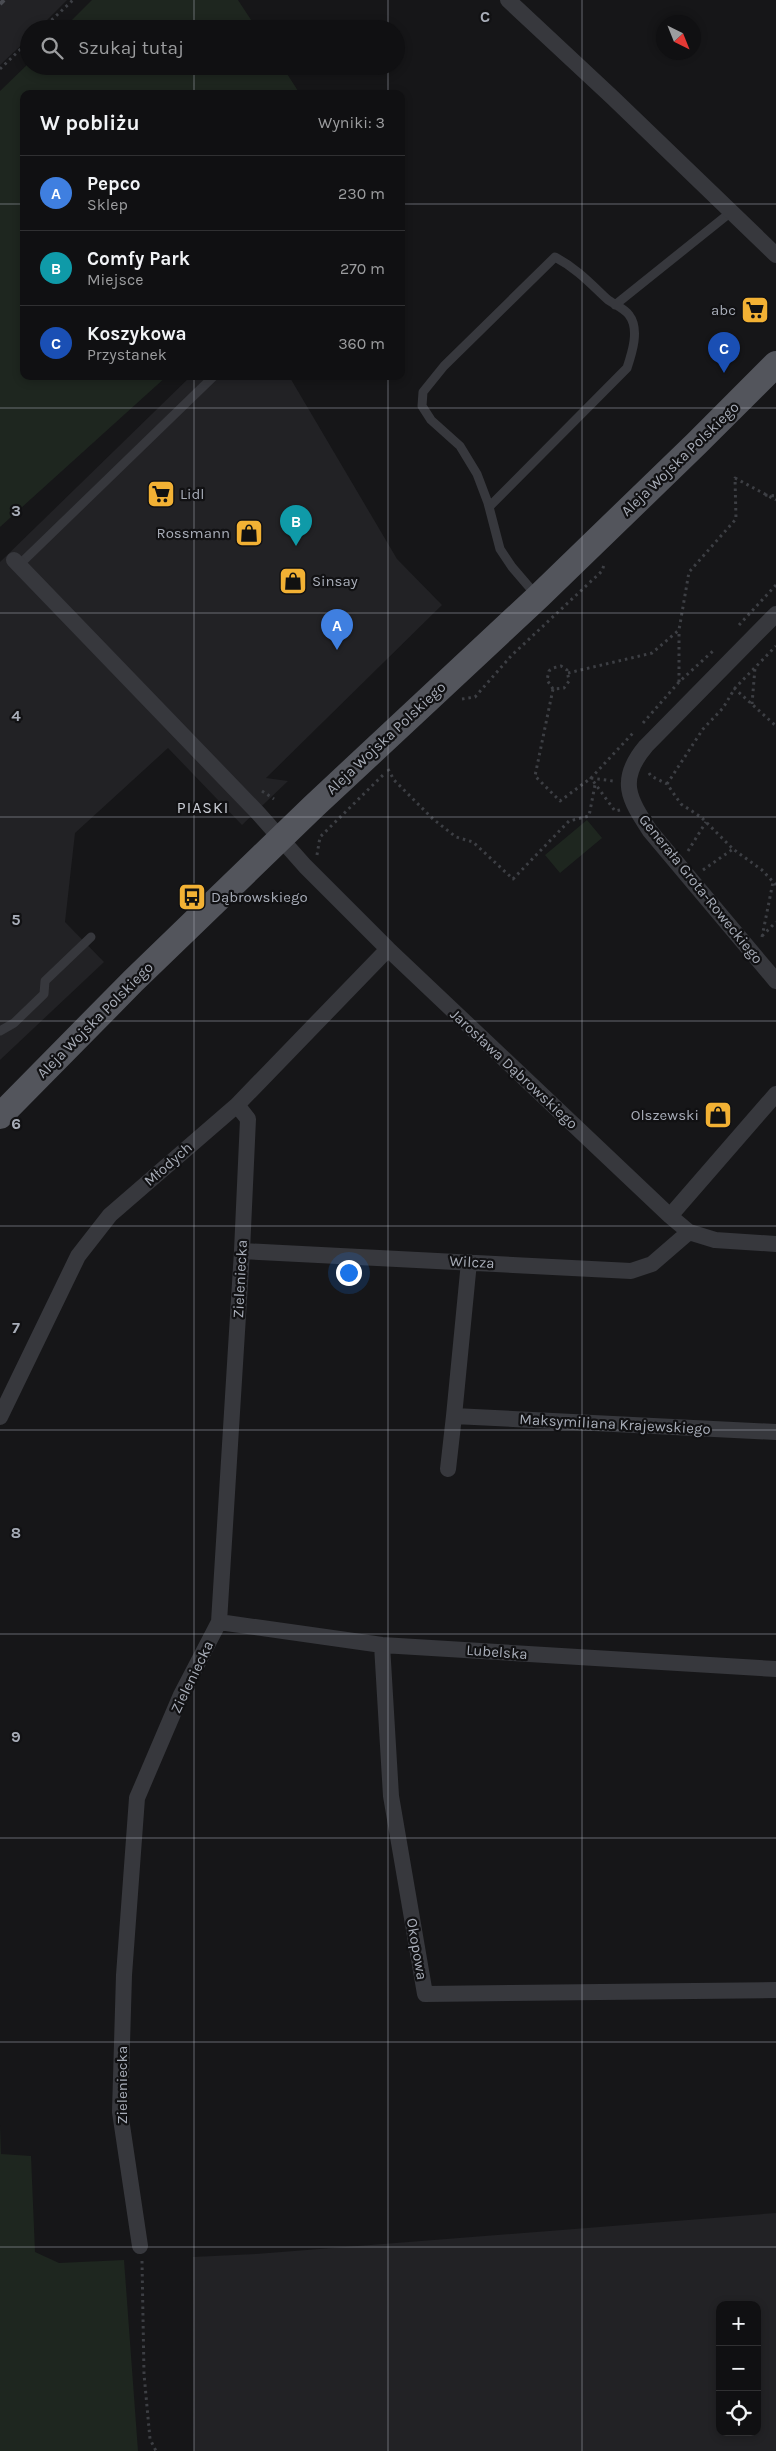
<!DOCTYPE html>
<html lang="pl">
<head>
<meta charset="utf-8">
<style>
	body { margin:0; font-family:Karla,sans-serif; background:#19191b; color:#f1f3f6 }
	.controls { position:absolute; right:15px; bottom:15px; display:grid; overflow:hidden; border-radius:10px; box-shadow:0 2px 8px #0003 }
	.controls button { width:45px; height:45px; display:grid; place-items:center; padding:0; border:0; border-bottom:1px solid #303032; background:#101012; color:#f1f3f6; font:25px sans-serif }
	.compass { position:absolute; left:656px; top:15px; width:45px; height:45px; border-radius:50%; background:#101012; box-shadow:0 2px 8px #0003; rotate:137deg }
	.you { position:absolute; left:348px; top:1272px; width:18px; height:18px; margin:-12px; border:4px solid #fff; border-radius:50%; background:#1a73e8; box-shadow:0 0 0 8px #1a73e833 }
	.badge { display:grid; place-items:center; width:32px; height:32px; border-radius:50%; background:#f2b134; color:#fff; font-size:16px; font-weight:700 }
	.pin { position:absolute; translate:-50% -41px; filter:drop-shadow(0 1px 2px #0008) }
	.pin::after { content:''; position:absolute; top:26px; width:18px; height:15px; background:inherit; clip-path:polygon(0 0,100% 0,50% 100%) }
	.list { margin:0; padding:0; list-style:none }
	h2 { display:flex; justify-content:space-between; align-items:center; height:65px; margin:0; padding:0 20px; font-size:21px }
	h2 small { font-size:16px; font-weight:400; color:#9c9d9f }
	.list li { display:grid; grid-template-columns:32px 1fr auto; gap:15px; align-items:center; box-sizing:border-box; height:75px; padding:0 20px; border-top:1px solid #303032 }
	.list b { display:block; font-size:19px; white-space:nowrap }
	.list p { margin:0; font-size:16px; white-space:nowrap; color:#9c9d9f }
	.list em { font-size:16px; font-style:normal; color:#9c9d9f }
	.icon { flex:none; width:28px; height:28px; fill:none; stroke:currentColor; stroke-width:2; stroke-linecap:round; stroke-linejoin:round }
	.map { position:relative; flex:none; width:776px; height:2451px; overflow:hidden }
	.search { position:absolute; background:#101012; box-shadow:0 2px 8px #0003; left:20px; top:20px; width:385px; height:55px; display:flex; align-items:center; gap:12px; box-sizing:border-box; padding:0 18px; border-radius:28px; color:#9c9d9f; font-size:19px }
	.panel { position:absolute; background:#101012; box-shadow:0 2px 8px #0003; left:20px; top:90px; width:385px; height:290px; border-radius:10px }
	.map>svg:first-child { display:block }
	.built { fill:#222225; fill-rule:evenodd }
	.green { fill:#1e261f }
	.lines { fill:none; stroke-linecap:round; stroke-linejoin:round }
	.path { stroke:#3d3f44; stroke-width:3; stroke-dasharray:2.5 4; stroke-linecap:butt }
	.lane { stroke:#37383d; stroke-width:9 }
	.street { stroke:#37383d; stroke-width:16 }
	.primary { stroke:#53555c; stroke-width:26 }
	.rail { stroke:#4a4c52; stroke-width:4; stroke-dasharray:6 5; stroke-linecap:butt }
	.grid { fill:none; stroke:#a8adb8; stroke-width:1; stroke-opacity:0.55 }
	.labels { text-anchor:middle; stroke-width:4.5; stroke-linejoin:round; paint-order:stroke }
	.poi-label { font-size:15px; fill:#a8adb8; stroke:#111113; text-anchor:end }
	.street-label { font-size:15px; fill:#a8adb8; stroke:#111113 }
	.neighbourhood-label { font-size:16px; letter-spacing:1px; fill:#c9ccd4; stroke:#111113 }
	.grid-label { font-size:16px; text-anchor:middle; font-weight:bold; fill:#a8adb8; stroke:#111113; stroke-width:4.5; stroke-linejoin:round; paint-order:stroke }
</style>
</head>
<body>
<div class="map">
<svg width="776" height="2451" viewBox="0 0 776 2451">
	<rect width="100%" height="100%" fill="#161618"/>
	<path class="built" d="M 0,0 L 67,0 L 38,29 L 29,29 L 29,38 L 0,65 Z
		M 191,376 L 289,376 L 397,559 L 442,605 L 266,778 L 288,781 L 242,825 L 168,748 L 75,833 L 65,922 L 104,962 L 0,1060 L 0,562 Z
		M 776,2213 L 776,2451 L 194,2451 L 193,2257 L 256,2254 ZM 720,2305 L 757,2305 L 757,2432 L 720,2432 Z"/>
	<path class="green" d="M 92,0 L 238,0 L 257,29 L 63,29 Z
		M 29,63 L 29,66 L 282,66 L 300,94 L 24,94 L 24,376 L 167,376 L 0,527 L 0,91 Z
		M 587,820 L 602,838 L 560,873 L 545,855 Z
		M 0,2125 L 1,2154 L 31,2156 L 35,2252 L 59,2263 L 124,2260 L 138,2451 L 0,2451 Z"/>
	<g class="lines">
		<path class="path" d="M 42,29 L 73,0
			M 0,69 L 29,41
			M 765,495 L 776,496
			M 739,625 L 776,585
			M 568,673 L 652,653 L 679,630 L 689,572 L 736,519 L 735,478 L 776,500
			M 679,682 L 679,631
			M 734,688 L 776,726
			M 553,689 L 547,680 L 549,671 L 553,668 L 561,666 L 567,670 L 569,681 L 564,688 L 553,689 L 535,776 L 560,801 L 591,778 L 613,781
			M 462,699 L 475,697 L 511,656 L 602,571 L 604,565
			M 752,704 L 755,668
			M 643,723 L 679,682 L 713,651
			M 388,769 L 394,780 L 433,819 L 456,837 L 473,842 L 513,879 L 569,821 L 589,816 L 595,785
			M 649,773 L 651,776 L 667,784 L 681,804 L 701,817 L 733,849 L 762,870 L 776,885
			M 667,784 L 703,729 L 723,708 L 735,688 L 776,646
			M 262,791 L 274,799
			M 620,810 L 615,811 L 591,778 L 633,733
			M 688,851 L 706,822
			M 317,855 L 320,837 L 384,774
			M 703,870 L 733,849
			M 762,936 L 776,922
			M 762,937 L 773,882
			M 142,2261 L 144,2374 L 150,2439 L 156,2451"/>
		<path class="lane" d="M 615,305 L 731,212
			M 489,507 L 627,368 C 632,353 640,329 629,315 C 624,308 613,304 607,299 C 590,283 576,268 555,257 L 444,366 L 423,392 L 422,406 L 431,420 L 460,446 L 477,474 L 488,503 L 500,549 L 512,567 L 536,595
			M 19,565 L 214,376
			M 0,1031 L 14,1023 L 44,994 L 45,981 L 91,937"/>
		<path class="street" d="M 508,0 L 612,97 L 776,255
			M 14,560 L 258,813 L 305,866 L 388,949 L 670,1216 L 689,1232 L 715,1240 L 776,1244
			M 776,614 L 646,746 C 617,780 629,799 650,831 L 776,981
			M 670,1216 L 776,1094
			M 242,1251 L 631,1271 L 652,1264 L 689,1232
			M 469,1262 L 454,1416 L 776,1432
			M 0,1417 L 78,1256 L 110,1215 L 237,1105 L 388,949
			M 448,1469 L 454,1416
			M 219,1622 L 382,1645 L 776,1669
			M 382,1645 L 391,1796 L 425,1994 L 776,1990
			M 140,2246 L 120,2112 L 124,1975 L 137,1798 L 181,1695 L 219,1622 L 242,1251 L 248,1119 L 237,1105"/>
		<path class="primary" d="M 0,1116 L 133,981 L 313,807 L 538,597 L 696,444 L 776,364"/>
		<path class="rail" d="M 0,4 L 4,0"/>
	</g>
	<path class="grid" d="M 194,0 L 194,29M 388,0 L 388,29M 582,0 L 582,2451M 194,66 L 194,94M 388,66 L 388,94M 0,204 L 24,204M 401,204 L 776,204M 194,376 L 194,2451M 388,376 L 388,2451M 0,408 L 776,408M 0,613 L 776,613M 0,817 L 776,817M 0,1021 L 776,1021M 0,1226 L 776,1226M 0,1430 L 776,1430M 0,1634 L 776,1634M 0,1838 L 776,1838M 0,2042 L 776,2042M 0,2247 L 776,2247"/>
	<defs>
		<g id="supermarket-square" transform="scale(1.4375)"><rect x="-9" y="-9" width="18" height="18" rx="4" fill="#f2b134" stroke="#111113"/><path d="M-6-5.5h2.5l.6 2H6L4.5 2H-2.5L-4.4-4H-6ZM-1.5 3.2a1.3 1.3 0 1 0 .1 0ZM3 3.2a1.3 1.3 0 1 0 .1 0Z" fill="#111"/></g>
		<g id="shop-square" transform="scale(1.4375)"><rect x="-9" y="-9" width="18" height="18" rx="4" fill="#f2b134" stroke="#111113"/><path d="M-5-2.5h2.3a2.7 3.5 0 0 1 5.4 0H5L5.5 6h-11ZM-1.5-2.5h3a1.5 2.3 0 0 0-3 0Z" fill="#111"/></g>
		<g id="bus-square" transform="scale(1.4375)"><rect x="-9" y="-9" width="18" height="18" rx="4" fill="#f2b134" stroke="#111113"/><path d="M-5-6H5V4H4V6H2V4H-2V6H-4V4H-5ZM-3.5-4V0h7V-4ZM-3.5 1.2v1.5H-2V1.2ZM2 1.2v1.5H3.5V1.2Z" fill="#111"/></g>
	</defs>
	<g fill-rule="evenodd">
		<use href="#supermarket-square" x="755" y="310"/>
		<use href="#supermarket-square" x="161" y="494"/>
		<use href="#shop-square" x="249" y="533"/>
		<use href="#shop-square" x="293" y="581"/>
		<use href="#bus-square" x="192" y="897"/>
		<use href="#shop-square" x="718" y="1115"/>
	</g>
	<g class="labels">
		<g class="poi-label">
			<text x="736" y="315">abc</text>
			<text x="180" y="499" text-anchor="start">Lidl</text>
			<text x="230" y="538">Rossmann</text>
			<text x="312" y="586" text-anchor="start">Sinsay</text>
			<text x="211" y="902" text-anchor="start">Dąbrowskiego</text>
			<text x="699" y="1120">Olszewski</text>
		</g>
		<g class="street-label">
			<text transform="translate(680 459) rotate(-44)" y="5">Aleja Wojska Polskiego</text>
			<text transform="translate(386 738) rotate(-43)" y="5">Aleja Wojska Polskiego</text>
			<text transform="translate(701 889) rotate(51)" y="5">Generała Grota-Roweckiego</text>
			<text transform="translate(95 1020) rotate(-45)" y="5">Aleja Wojska Polskiego</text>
			<text transform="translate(514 1069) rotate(43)" y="5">Jarosława Dąbrowskiego</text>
			<text transform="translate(168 1164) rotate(-41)" y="5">Młodych</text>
			<text transform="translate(472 1262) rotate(3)" y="5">Wilcza</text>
			<text transform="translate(240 1279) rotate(-87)" y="5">Zieleniecka</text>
			<text transform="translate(615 1424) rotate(3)" y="5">Maksymiliana Krajewskiego</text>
			<text transform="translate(497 1652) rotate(4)" y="5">Lubelska</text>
			<text transform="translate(192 1677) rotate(-64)" y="5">Zieleniecka</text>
			<text transform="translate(417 1949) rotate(80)" y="5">Okopowa</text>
			<text transform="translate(122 2085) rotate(-90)" y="5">Zieleniecka</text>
		</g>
		<g class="neighbourhood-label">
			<text x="203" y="813">PIASKI</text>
		</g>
	</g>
	<g class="grid-label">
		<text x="485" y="22">C</text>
		<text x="16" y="516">3</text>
		<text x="16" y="721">4</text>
		<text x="16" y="925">5</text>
		<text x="16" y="1129">6</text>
		<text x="16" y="1333">7</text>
		<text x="16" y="1538">8</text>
		<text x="16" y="1742">9</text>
	</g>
</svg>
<div class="controls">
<button>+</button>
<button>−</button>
<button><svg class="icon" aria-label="locate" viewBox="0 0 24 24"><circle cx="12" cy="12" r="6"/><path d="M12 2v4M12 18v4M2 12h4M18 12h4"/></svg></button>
</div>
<svg class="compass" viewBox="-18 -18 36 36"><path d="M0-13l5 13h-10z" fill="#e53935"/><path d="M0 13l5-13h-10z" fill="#9c9d9f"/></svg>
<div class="you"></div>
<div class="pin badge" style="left:337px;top:650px;background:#3f7fe0">A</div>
<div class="pin badge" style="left:296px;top:546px;background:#0f9aa8">B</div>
<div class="pin badge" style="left:724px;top:373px;background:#1a4fb4">C</div>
<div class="search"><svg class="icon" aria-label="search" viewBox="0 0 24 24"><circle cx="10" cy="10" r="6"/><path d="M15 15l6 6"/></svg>Szukaj tutaj</div>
<section class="panel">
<h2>W pobliżu<small>Wyniki: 3</small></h2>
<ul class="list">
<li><span class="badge" style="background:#3f7fe0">A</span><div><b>Pepco</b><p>Sklep</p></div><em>230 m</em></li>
<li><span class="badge" style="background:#0f9aa8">B</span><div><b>Comfy Park</b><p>Miejsce</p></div><em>270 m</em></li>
<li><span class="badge" style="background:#1a4fb4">C</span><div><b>Koszykowa</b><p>Przystanek</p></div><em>360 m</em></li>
</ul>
</section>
</div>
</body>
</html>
